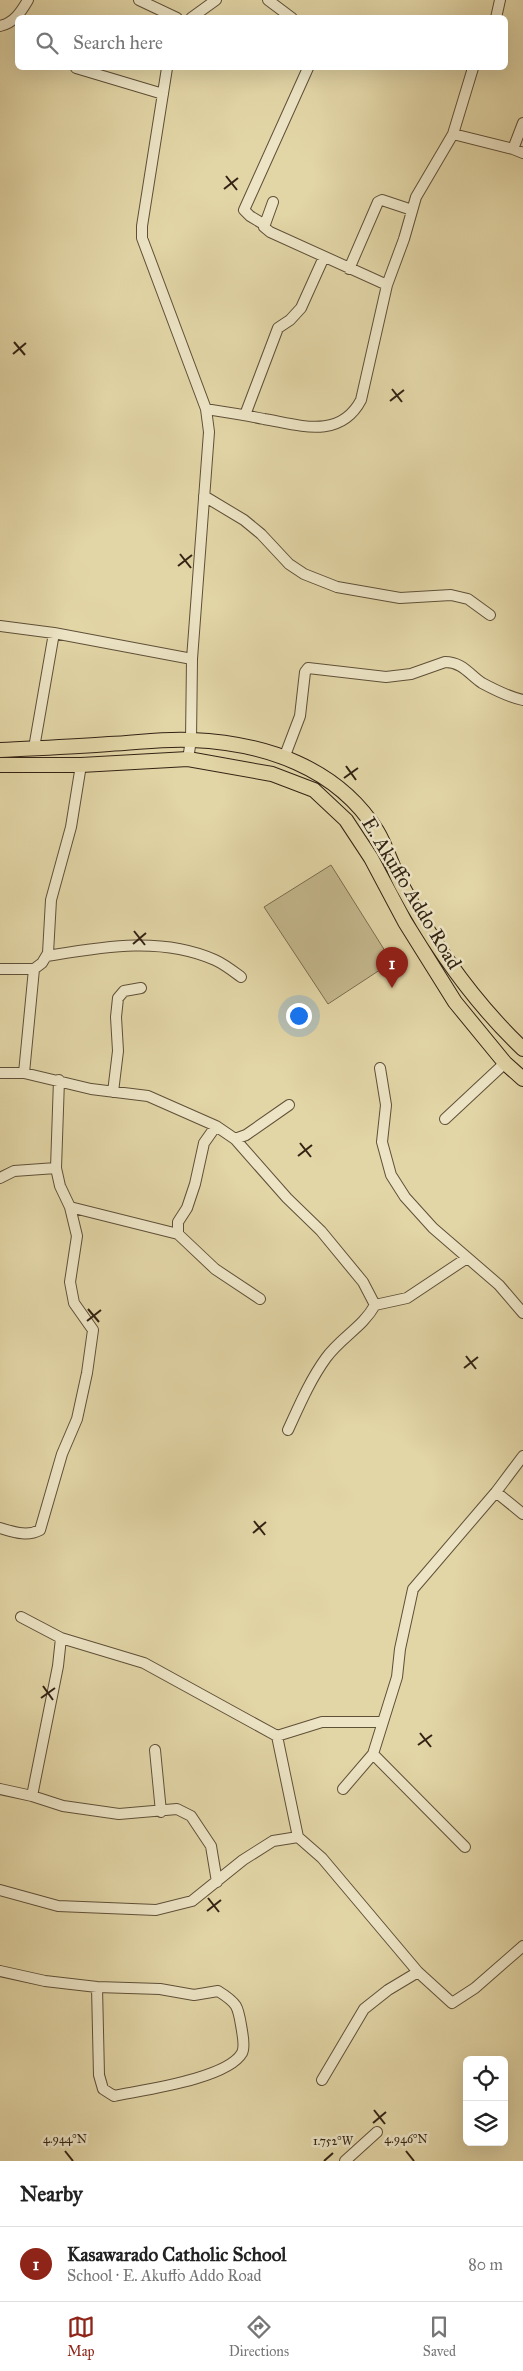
<!DOCTYPE html>
<html lang="en">
<head>
<meta charset="utf-8">
<style>
	body { margin:0; font-family:"IM FELL Great Primer",serif; background:#f6f6f6; color:#222 }
	.controls { position:absolute; right:15px; bottom:15px; display:grid; overflow:hidden; border-radius:8px; box-shadow:0 5px 20px #0002 }
	.controls button { width:45px; height:45px; display:grid; place-items:center; padding:0; border:0; border-bottom:1px solid #e0e0e0; background:#fff; color:#222; font:25px sans-serif }
	.you { position:absolute; left:298px; top:1015px; width:18px; height:18px; margin:-12px; border:4px solid #fff; border-radius:50%; background:#1a73e8; box-shadow:0 0 0 8px #1a73e833 }
	.badge { display:grid; place-items:center; width:32px; height:32px; border-radius:50%; background:#8f2418; color:#fff; font-size:16px; font-weight:700 }
	.pin { position:absolute; translate:-50% -41px; filter:drop-shadow(0 1px 2px #0008) }
	.pin::after { content:''; position:absolute; top:26px; width:18px; height:15px; background:inherit; clip-path:polygon(0 0,100% 0,50% 100%) }
	.list { margin:0; padding:0; list-style:none }
	h2 { display:flex; justify-content:space-between; align-items:center; height:65px; margin:0; padding:0 20px; font-size:21px }
	h2 small { font-size:16px; font-weight:400; color:#767676 }
	.list li { display:grid; grid-template-columns:32px 1fr auto; gap:15px; align-items:center; box-sizing:border-box; height:75px; padding:0 20px; border-top:1px solid #e0e0e0 }
	.list b { display:block; font-size:19px; white-space:nowrap }
	.list p { margin:0; font-size:16px; white-space:nowrap; color:#767676 }
	.list em { font-size:16px; font-style:normal; color:#767676 }
	.icon { flex:none; width:28px; height:28px; fill:none; stroke:currentColor; stroke-width:2; stroke-linecap:round; stroke-linejoin:round }
	.map { position:relative; flex:none; width:523px; height:2161px; overflow:hidden }
	.search { position:absolute; background:#fff; box-shadow:0 5px 20px #0002; left:15px; right:15px; top:15px; height:55px; display:flex; align-items:center; gap:12px; box-sizing:border-box; padding:0 18px; border-radius:8px; color:#767676; font-size:19px }
	.sheet { height:140px; background:#fff }
	nav { display:flex; justify-content:space-around; align-items:center; box-sizing:border-box; height:70px; border-top:1px solid #e0e0e0; background:#fff; font-size:14px; color:#767676 }
	nav a { display:grid; justify-items:center; gap:2px }
	nav .on { color:#8f2418 }
	.map>svg:first-child { display:block }
	.green { fill:#c4b78d; stroke:#7c6d50 }
	.lines { fill:none; stroke-linecap:round; stroke-linejoin:round }
	.minor-casing { stroke:#5f5038; stroke-width:12 }
	.major-casing { stroke:#332314; stroke-width:16 }
	.minor { stroke:#ece4c5; stroke-width:10 }
	.major { stroke:#e2d5a6; stroke-width:14 }
	.ticks { fill:none; stroke:#332314; stroke-width:2 }
	.labels { text-anchor:middle; stroke-width:5; stroke-linejoin:round; paint-order:stroke }
	.street-label { font-size:20px; fill:#332314; stroke:#ece4c5 }
	.ticks-label { font-size:12px; text-anchor:middle; fill:#332314; stroke:#ece4c5; stroke-width:5; stroke-linejoin:round; paint-order:stroke }
</style>
</head>
<body>
<div class="map">
<svg width="523" height="2161" viewBox="0 0 523 2161">
	<rect width="100%" height="100%" fill="#e2d5a6"/>
	<filter id="stains"><feTurbulence type="fractalNoise" baseFrequency=".004" numOctaves="4"/><feColorMatrix values="0 0 0 0 .2 0 0 0 0 .09 0 0 0 0 .02 0 0 0 .5 -.17"/></filter>
	<radialGradient id="worn" r=".72"><stop offset=".6" stop-color="#630" stop-opacity="0"/><stop offset="1" stop-color="#630" stop-opacity=".3"/></radialGradient>
	<path class="green" d="M 331,865 L 392,962 L 328,1004 L 264,907 Z"/>
	<g class="lines">
		<g class="minor-casing">
			<path id="minor" d="M 139,0 L 177,18
				M 268,0 L 292,18
				M 191,18 L 216,0
				M 496,18 L 500,0
				M 0,26 C 14,23 21,12 28,0
				M 76,68 L 163,94
				M 167,68 L 142,226 L 142,238 L 206,409 L 209,432 L 192,659 L 191,740 L 188,759
				M 453,134 L 513,149 L 523,153
				M 513,149 L 523,123
				M 273,202 L 264,227 L 270,232 L 387,285
				M 265,225 L 250,216 L 244,210 L 308,68
				M 349,269 L 378,202 L 382,200 L 412,210
				M 206,409 C 225,412 245,415 264,419 C 299,425 340,440 361,400 L 387,285 L 404,239 L 416,197 L 453,134 L 473,68
				M 245,415 L 278,328 L 290,320 L 301,308 L 324,257
				M 204,496 L 244,520 L 261,534 L 289,564 L 304,574 L 337,587 L 400,598 L 451,595 L 468,599 L 490,615
				M 0,626 L 54,633 L 192,659
				M 34,748 L 54,633
				M 284,758 L 300,716 L 305,672 L 308,668 L 386,677 L 411,674 L 445,662 C 462,662 469,674 482,683 C 495,690 509,697 523,700
				M 47,956 C 102,947 161,936 215,960 C 224,964 233,971 241,977
				M 0,969 L 34,969
				M 34,969 L 42,963 L 48,953 L 51,900 L 71,827 L 81,765
				M 380,1068 L 386,1105 L 382,1142 L 391,1175 L 405,1197 L 433,1228 L 499,1285 L 523,1313
				M 0,1073 L 24,1073 L 91,1089 L 148,1096 L 216,1126 L 235,1139 L 287,1198 L 321,1231 L 363,1282 L 375,1305 C 363,1327 340,1338 326,1358 C 310,1380 299,1406 288,1430
				M 24,1073 L 34,969
				M 113,1092 L 118,1051 L 116,1017 L 118,998 L 124,991 L 141,988
				M 445,1119 L 505,1063
				M 235,1139 L 246,1135 L 289,1105
				M 0,1178 L 14,1171 L 56,1168
				M 70,1207 L 178,1234 L 215,1269 L 260,1299
				M 178,1234 L 178,1222 L 187,1208 L 195,1184 L 204,1143 L 216,1126
				M 375,1305 L 407,1298 L 467,1258
				M 496,1492 L 523,1514
				M 0,1528 C 14,1532 27,1537 40,1530 L 62,1454 L 77,1419 L 87,1373 L 93,1330 L 74,1303 L 70,1282 L 77,1236 L 70,1207 L 60,1186 L 56,1168 L 59,1080
				M 21,1617 L 61,1638 L 144,1663 L 277,1736
				M 382,1722 L 322,1722 L 277,1736 L 298,1837 L 322,1858 L 418,1972 L 452,2003 L 475,1988 L 523,1946
				M 155,1750 L 161,1812
				M 0,1789 L 32,1796 L 63,1806 L 119,1814 L 177,1809 L 191,1816 L 211,1846 L 217,1882
				M 343,1789 L 373,1754
				M 32,1796 L 58,1666 L 61,1638
				M 465,1847 L 373,1754 L 397,1677 L 400,1649 L 413,1589 L 496,1492 L 523,1456
				M 0,1890 L 58,1906 L 156,1910 L 192,1901 L 243,1860 L 273,1841 L 298,1837
				M 0,1971 L 45,1981 L 97,1987 L 160,1989 L 194,1995 L 218,1991 C 239,2004 238,2007 242,2031 C 243,2037 245,2047 242,2053 C 227,2079 142,2090 114,2096 L 103,2089 L 99,2075 L 97,1987
				M 322,2080 L 364,2009 L 388,1990 L 418,1972
				M 345,2161 L 377,2132"/>
		</g>
		<g class="major-casing">
			<path id="major" d="M 0,750 C 36,748 73,747 109,744 C 136,743 165,738 192,740 C 264,743 337,767 377,831 C 388,849 393,871 404,889 C 435,947 476,1004 523,1049
				M 0,765 L 81,765 L 188,759 L 272,774 L 314,790 L 346,820 L 371,858 L 405,922 L 455,1002 L 505,1063 L 523,1079"/>
		</g>
		<use href="#minor" class="minor"/>
		<use href="#major" class="major"/>
	</g>
	<path class="ticks" d="M 226,176 L 237,190M 224,189 L 238,178M 14,342 L 25,355M 13,354 L 26,343M 392,389 L 402,402M 390,401 L 404,390M 180,554 L 191,568M 178,566 L 192,555M 346,766 L 356,780M 344,778 L 358,768M 134,931 L 145,945M 133,944 L 146,933M 300,1143 L 311,1157M 298,1156 L 312,1145M 88,1309 L 99,1322M 87,1321 L 101,1310M 466,1356 L 476,1369M 464,1368 L 478,1357M 254,1521 L 265,1535M 253,1533 L 266,1522M 43,1686 L 53,1700M 41,1698 L 55,1688M 420,1733 L 431,1747M 418,1745 L 432,1735M 208,1898 L 219,1912M 207,1911 L 221,1900M 374,2110 L 385,2124M 373,2123 L 386,2112M 65,2151 L 73,2161M 406,2151 L 414,2161M 324,2161 L 333,2153"/>
	<g class="labels">
		<g class="street-label">
			<text transform="translate(412 893) rotate(59)" y="7">E. Akuffo Addo Road</text>
		</g>
	</g>
	<g class="ticks-label">
		<text x="65" y="2143">4.944°N</text>
		<text x="406" y="2143">4.946°N</text>
		<text x="333" y="2145">1.752°W</text>
	</g>
	<rect width="100%" height="100%" filter="url(#stains)"/>
	<rect width="100%" height="100%" fill="url(#worn)"/>
</svg>
<div class="controls">
<button><svg class="icon" aria-label="locate" viewBox="0 0 24 24"><circle cx="12" cy="12" r="6"/><path d="M12 2v4M12 18v4M2 12h4M18 12h4"/></svg></button>
<button><svg class="icon" aria-label="layers" viewBox="0 0 24 24"><path d="M12 4l9 5-9 5-9-5zM3 14l9 5 9-5"/></svg></button>
</div>
<div class="you"></div>
<div class="pin badge" style="left:392px;top:988px">1</div>
<div class="search"><svg class="icon" aria-label="search" viewBox="0 0 24 24"><circle cx="10" cy="10" r="6"/><path d="M15 15l6 6"/></svg>Search here</div>
</div>
<section class="sheet">
<h2>Nearby<small></small></h2>
<ul class="list">
<li><span class="badge">1</span><div><b>Kasawarado Catholic School</b><p>School · E. Akuffo Addo Road</p></div><em>80 m</em></li>
</ul>
</section>
<nav>
<a class="on"><svg class="icon" aria-label="map" viewBox="0 0 24 24"><path d="M3 6l6-2 6 2 6-2v14l-6 2-6-2-6 2zM9 4v14M15 6v14"/></svg>Map</a>
<a><svg class="icon" aria-label="directions" viewBox="0 0 24 24"><path d="M12 3l9 9-9 9-9-9zM9 14v-3h6M13 9l2 2-2 2"/></svg>Directions</a>
<a><svg class="icon" aria-label="saved" viewBox="0 0 24 24"><path d="M7 4h10v16l-5-4-5 4z"/></svg>Saved</a>
</nav>
</body>
</html>
